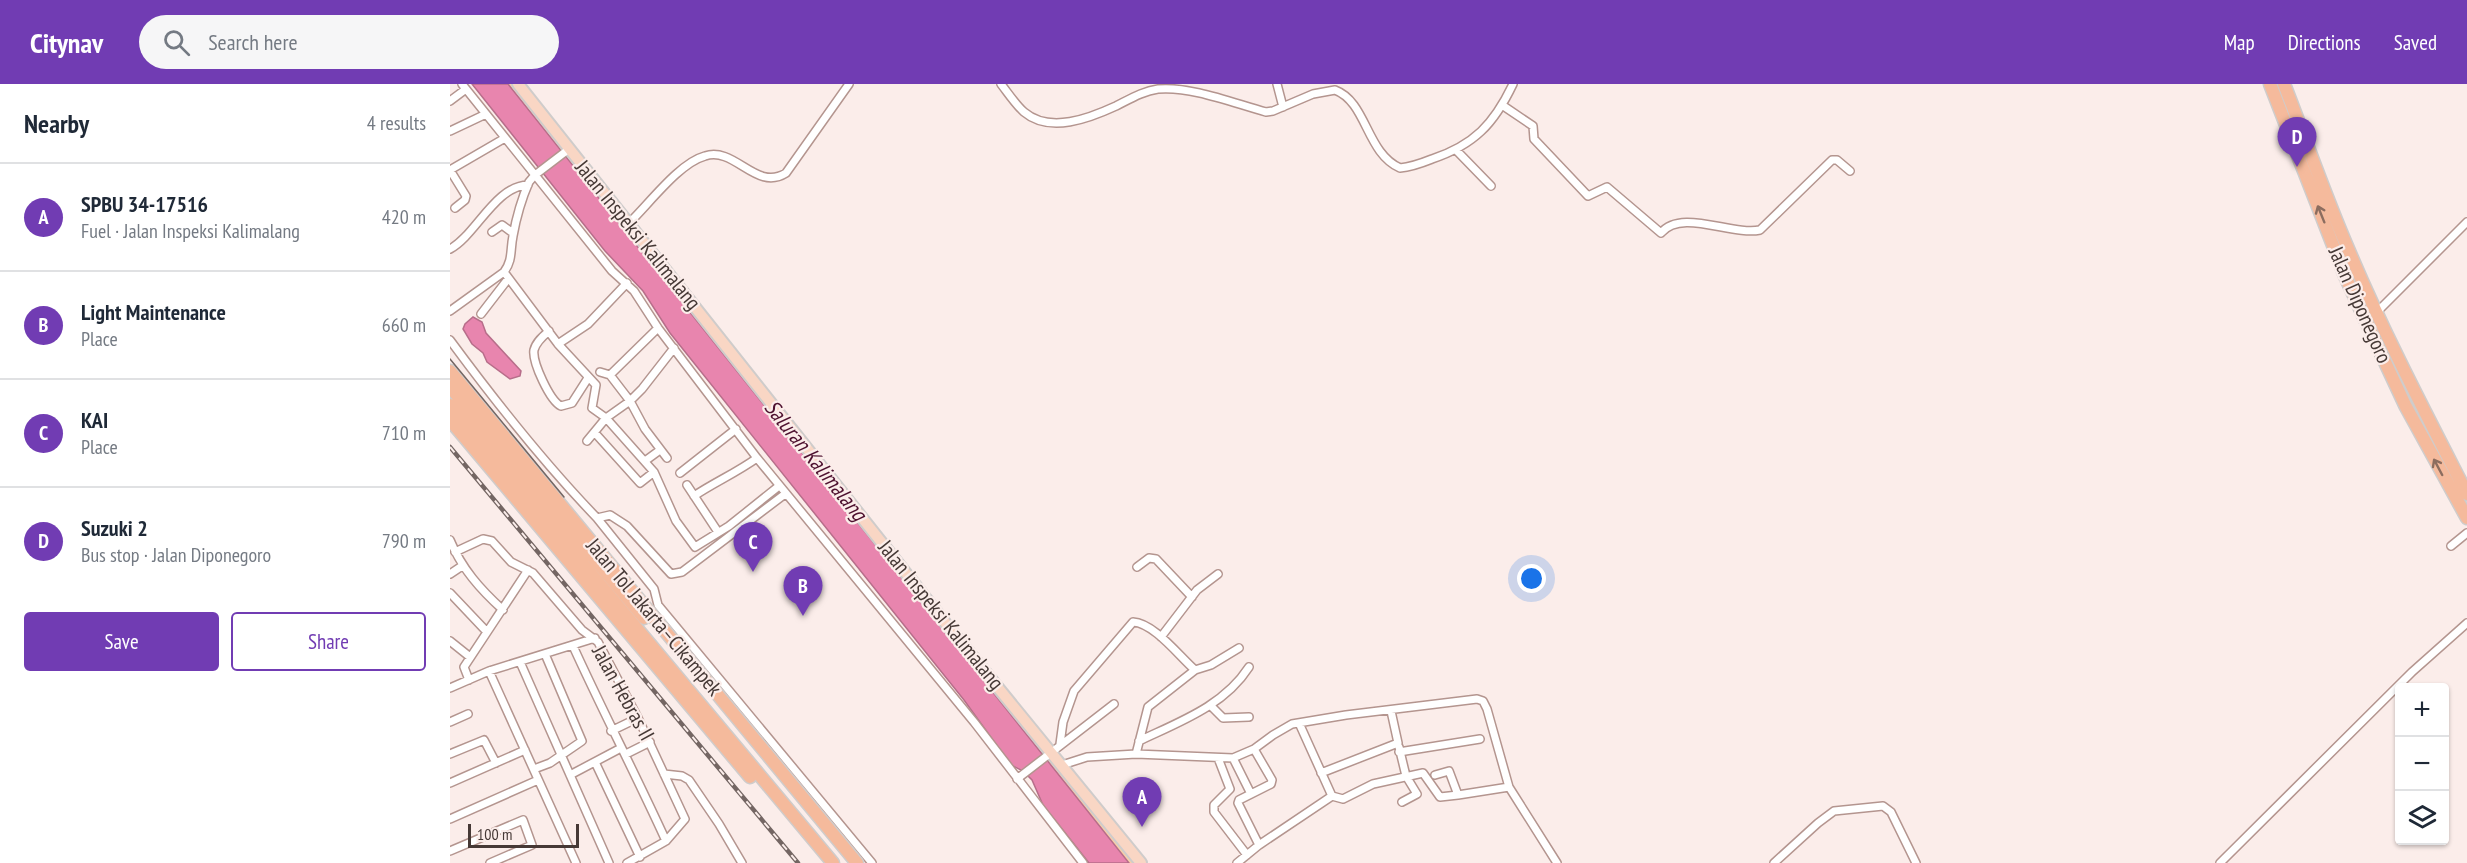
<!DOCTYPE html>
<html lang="en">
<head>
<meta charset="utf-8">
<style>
	body { margin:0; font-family:"PT Sans Narrow",sans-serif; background:#f6f6f7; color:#1f2937 }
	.controls { position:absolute; right:18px; bottom:18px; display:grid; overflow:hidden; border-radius:6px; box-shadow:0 2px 4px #0004 }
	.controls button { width:54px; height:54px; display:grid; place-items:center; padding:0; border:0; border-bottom:2px solid #e0e1e3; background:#fff; color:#1f2937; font:30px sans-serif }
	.scale { position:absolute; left:18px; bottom:15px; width:111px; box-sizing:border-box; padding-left:6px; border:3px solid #463936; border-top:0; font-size:16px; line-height:21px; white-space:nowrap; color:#463936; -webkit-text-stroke:4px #fbedea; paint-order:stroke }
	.you { position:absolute; left:1082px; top:495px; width:21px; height:21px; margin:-15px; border:4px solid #fff; border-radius:50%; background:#1a73e8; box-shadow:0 0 0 9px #1a73e833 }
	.badge { display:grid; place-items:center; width:39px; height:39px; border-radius:50%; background:#713cb3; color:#fff; font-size:20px; font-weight:700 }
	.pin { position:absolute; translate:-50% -50px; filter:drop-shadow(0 2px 3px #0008) }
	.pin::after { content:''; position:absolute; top:32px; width:21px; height:18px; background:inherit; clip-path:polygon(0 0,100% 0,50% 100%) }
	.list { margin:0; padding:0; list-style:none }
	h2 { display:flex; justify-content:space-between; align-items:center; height:78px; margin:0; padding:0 24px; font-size:26px }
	h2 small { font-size:20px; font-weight:400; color:#747a83 }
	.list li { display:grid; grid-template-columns:39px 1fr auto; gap:18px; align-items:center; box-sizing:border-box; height:108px; padding:0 24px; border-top:2px solid #e0e1e3 }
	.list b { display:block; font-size:22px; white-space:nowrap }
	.list p { margin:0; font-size:20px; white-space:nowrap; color:#747a83 }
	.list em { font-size:20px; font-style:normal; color:#747a83 }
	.actions { display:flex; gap:12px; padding:18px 24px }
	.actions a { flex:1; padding:14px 0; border:2px solid #713cb3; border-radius:6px; text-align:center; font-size:21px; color:#713cb3 }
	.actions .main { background:#713cb3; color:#fff }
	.icon { flex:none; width:33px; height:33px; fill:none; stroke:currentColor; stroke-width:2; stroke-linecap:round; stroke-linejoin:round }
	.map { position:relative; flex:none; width:2017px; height:779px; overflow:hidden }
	header { display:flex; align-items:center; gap:36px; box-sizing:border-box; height:84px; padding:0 30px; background:#713cb3; color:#fff }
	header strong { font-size:28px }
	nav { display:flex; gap:33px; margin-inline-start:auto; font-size:21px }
	.search { width:420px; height:54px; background:#f6f6f7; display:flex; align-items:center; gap:15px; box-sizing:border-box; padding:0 21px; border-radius:33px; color:#747a83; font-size:22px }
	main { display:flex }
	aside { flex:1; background:#fff }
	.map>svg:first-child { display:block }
	.green { fill:#f8d0a8 }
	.water { fill:#e885ae; stroke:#b76e8a; stroke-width:1.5 }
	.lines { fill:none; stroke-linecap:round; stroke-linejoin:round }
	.street-casing { stroke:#b4958f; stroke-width:10 }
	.primary-casing { stroke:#cfcccb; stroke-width:14 }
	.highway-casing { stroke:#cfcccb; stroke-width:15 }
	.street { stroke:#fff; stroke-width:7 }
	.primary { stroke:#f9d6c4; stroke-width:10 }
	.highway { stroke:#f5ba9c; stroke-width:12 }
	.tram { stroke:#746663; stroke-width:1.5 }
	.rail-casing { stroke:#746663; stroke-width:4.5 }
	.rail { stroke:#fbedea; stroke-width:2; stroke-dasharray:7; stroke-linecap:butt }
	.oneway { stroke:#8c6d5f }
	.labels { text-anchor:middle; stroke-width:4.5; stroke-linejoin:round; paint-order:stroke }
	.street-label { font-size:21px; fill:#463936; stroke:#fbedea }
	.water-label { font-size:22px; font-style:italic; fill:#4e112f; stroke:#fbedea }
</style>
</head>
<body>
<header>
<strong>Citynav</strong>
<div class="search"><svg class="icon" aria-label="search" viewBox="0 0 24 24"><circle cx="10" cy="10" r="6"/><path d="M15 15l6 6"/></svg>Search here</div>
<nav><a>Map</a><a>Directions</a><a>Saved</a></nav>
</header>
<main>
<aside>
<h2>Nearby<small>4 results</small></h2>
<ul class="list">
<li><span class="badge">A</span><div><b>SPBU 34-17516</b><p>Fuel · Jalan Inspeksi Kalimalang</p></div><em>420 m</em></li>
<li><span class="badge">B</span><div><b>Light Maintenance</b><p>Place</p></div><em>660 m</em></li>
<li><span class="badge">C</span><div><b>KAI</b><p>Place</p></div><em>710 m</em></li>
<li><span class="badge">D</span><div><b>Suzuki 2</b><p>Bus stop · Jalan Diponegoro</p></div><em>790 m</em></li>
</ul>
<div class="actions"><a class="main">Save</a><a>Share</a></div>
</aside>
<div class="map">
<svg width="2017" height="779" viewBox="0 0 2017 779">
	<rect width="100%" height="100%" fill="#fbedea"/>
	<path class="green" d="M 58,0 L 68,0 L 691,779 L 679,779 Z"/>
	<path class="water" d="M 22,0 L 58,0 L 679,779 L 639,779 L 593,721 L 582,696 L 573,687 L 561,681 L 514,616 L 220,249 L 193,207 L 155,167 Z
		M 23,233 L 32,238 L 36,249 L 71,287 L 70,292 L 60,295 L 37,278 L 33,269 L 22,260 L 13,245 L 15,240 Z"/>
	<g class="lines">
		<g class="street-casing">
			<path id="street" d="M 12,0 L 162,187 L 184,207 L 208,244 L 307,374 L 524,638 L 633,779
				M 551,0 C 558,9 566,21 574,28 C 600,50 640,34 666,22 C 680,15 693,7 708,5 C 741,2 783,19 816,28 L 823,27 L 863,10 L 885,6 C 917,18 916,69 950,84 C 961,83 972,79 982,75 C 1024,61 1044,40 1063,0
				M 827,0 L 833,23
				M 0,17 L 16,5
				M 1052,21 L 1083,42 L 1084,55 L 1138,112 L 1157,103 L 1211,149 C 1231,124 1282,152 1310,146 L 1382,76 L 1387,76 L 1400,87
				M 0,47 L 36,30
				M 1007,67 L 1041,102
				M 0,86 L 55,54
				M 0,86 L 16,112 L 15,116 L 5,124
				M 179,139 C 199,120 229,79 255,72 C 285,62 306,108 336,89 L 399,0
				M 42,148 L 52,141 L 63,149
				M 0,165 C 26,151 45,102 78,101
				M 54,188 L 108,260 L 138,240 L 177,199
				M 0,227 L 54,188 C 63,176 60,166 63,152 C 66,135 72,114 79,98 L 85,91 L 119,65
				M 1927,228 L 2017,138
				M 31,230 L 58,195
				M 99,247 C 93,252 86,258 84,266 C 82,278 100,317 111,322 L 122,319 L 138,294
				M 0,256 C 45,317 94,379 147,434
				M 108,260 L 146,301 L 142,324 L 156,334 L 204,388 L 226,437 L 245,463 L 279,442 L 329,402
				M 150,288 L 160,291 L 208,244
				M 160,291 L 180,317 L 195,345 L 217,374
				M 145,349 L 190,399 L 204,388
				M 137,357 L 156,334 L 180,317 L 192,305 L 224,264
				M 195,377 L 210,366
				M 230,389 L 286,345
				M 237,401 L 268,448
				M 335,410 L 232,488 L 221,490 L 177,442 L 160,431 L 147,434 L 204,505 L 208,521 L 422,779
				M 244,412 C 265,398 286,389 307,374
				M 0,456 C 12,485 30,505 53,526
				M 2001,462 L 2017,449
				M 5,468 L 33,455 L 42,457 L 61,478 L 83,489 L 132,546 L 148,558 L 188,634 L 235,735 L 216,757 L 177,779
				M 687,483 L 699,474 L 706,475 L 742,513
				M 0,490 L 12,482
				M 0,509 L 37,548
				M 711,553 L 747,506 L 768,490
				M 0,557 L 20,573
				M 123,562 C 153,628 186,691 216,757
				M 70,578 L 159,779
				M 39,587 L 126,779
				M 19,596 L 14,583 L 78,486
				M 0,604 L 39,587 L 145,554
				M 761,622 L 773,634 L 799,633
				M 0,638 L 18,630
				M 161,647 L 188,634
				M 689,657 C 729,638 774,622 799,583
				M 610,660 L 613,638 L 624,607 L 683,538 C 704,539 729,572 745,586
				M 949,663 L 956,692 L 967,710 L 952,718
				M 949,668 L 1030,655
				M 0,670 L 34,656 L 46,679
				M 176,670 L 200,658
				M 686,670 L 698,623 L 745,586 L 761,581 L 789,564
				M 768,674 L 780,705 L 764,721 L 764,728 L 797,771
				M 783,674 L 801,710 L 789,716 L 788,719 L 809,761
				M 145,678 L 190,773
				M 612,681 L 637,673 L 686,670 L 783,674 L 804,665 L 823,651 L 842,640 L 896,631 L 1027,615 L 1033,617 L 1037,625 L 1059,703 L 1107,779
				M 84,685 L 100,679 L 132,657 L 95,570
				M 871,689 L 948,659 L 941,627
				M 214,690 L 232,692 L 239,696 L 269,740 L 292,779
				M 120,691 L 171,664
				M 567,695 L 664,620
				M 0,699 L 75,666
				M 801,710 L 821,700 L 822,696 L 804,665
				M 1008,711 L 1059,703
				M 882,712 L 893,715 L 923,700 L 973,689 L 990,713 L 1008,711 L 999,687 L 985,691
				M 0,735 L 88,696
				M 0,767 L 73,736 L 82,761 L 40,779
				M 787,779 L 809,761 L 882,712 L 849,639
				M 1324,779 L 1368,739 L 1384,727 L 1433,722 L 1441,728 L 1466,779
				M 1770,779 L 1962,588 L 2017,539"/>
		</g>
		<g class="primary-casing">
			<path id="primary" d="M 68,0 L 501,546 L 691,779"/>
		</g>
		<g class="highway-casing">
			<path id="highway" d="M 1820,0 L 1895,192 L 1914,233 L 1956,323 L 2017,434
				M 1834,0 C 1856,56 1875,112 1899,167 C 1934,250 1976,330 2017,410
				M 0,287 L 407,779
				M 0,303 L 194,534
				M 0,321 L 383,779
				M 0,336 L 300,693"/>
		</g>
		<use href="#street" class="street"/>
		<use href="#primary" class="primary"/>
		<use href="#highway" class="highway"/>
		<path class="tram" d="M 0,275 L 114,413"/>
		<g class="rail-casing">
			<path id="rail" d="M 0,363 L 348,779"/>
		</g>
		<use href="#rail" class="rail"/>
	</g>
	<defs><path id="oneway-shaft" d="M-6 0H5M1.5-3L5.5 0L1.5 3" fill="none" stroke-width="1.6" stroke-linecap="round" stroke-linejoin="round" transform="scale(1.5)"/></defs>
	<g class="oneway">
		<use href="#oneway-shaft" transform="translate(1871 130) rotate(-112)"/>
		<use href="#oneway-shaft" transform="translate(1988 383) rotate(-118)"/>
	</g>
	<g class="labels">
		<g class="street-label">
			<text transform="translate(188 151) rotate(51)" y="7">Jalan Inspeksi Kalimalang</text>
			<text transform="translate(1910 221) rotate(66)" y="7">Jalan Diponegoro</text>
			<text transform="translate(491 531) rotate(51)" y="7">Jalan Inspeksi Kalimalang</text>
			<text transform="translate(204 533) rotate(50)" y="7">Jalan Tol Jakarta–Cikampek</text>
			<text transform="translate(173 609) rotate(61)" y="7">Jalan Hebras II</text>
		</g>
		<g class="water-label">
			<text transform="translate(366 376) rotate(51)" y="8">Saluran Kalimalang</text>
		</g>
	</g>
</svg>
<div class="controls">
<button>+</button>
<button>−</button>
<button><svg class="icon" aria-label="layers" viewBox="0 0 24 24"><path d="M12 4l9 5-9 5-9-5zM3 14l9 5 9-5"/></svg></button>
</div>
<div class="scale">100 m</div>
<div class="you"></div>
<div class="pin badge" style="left:692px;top:743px">A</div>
<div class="pin badge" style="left:353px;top:532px">B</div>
<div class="pin badge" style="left:303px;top:488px">C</div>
<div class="pin badge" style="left:1847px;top:83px">D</div>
</div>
</main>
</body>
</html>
